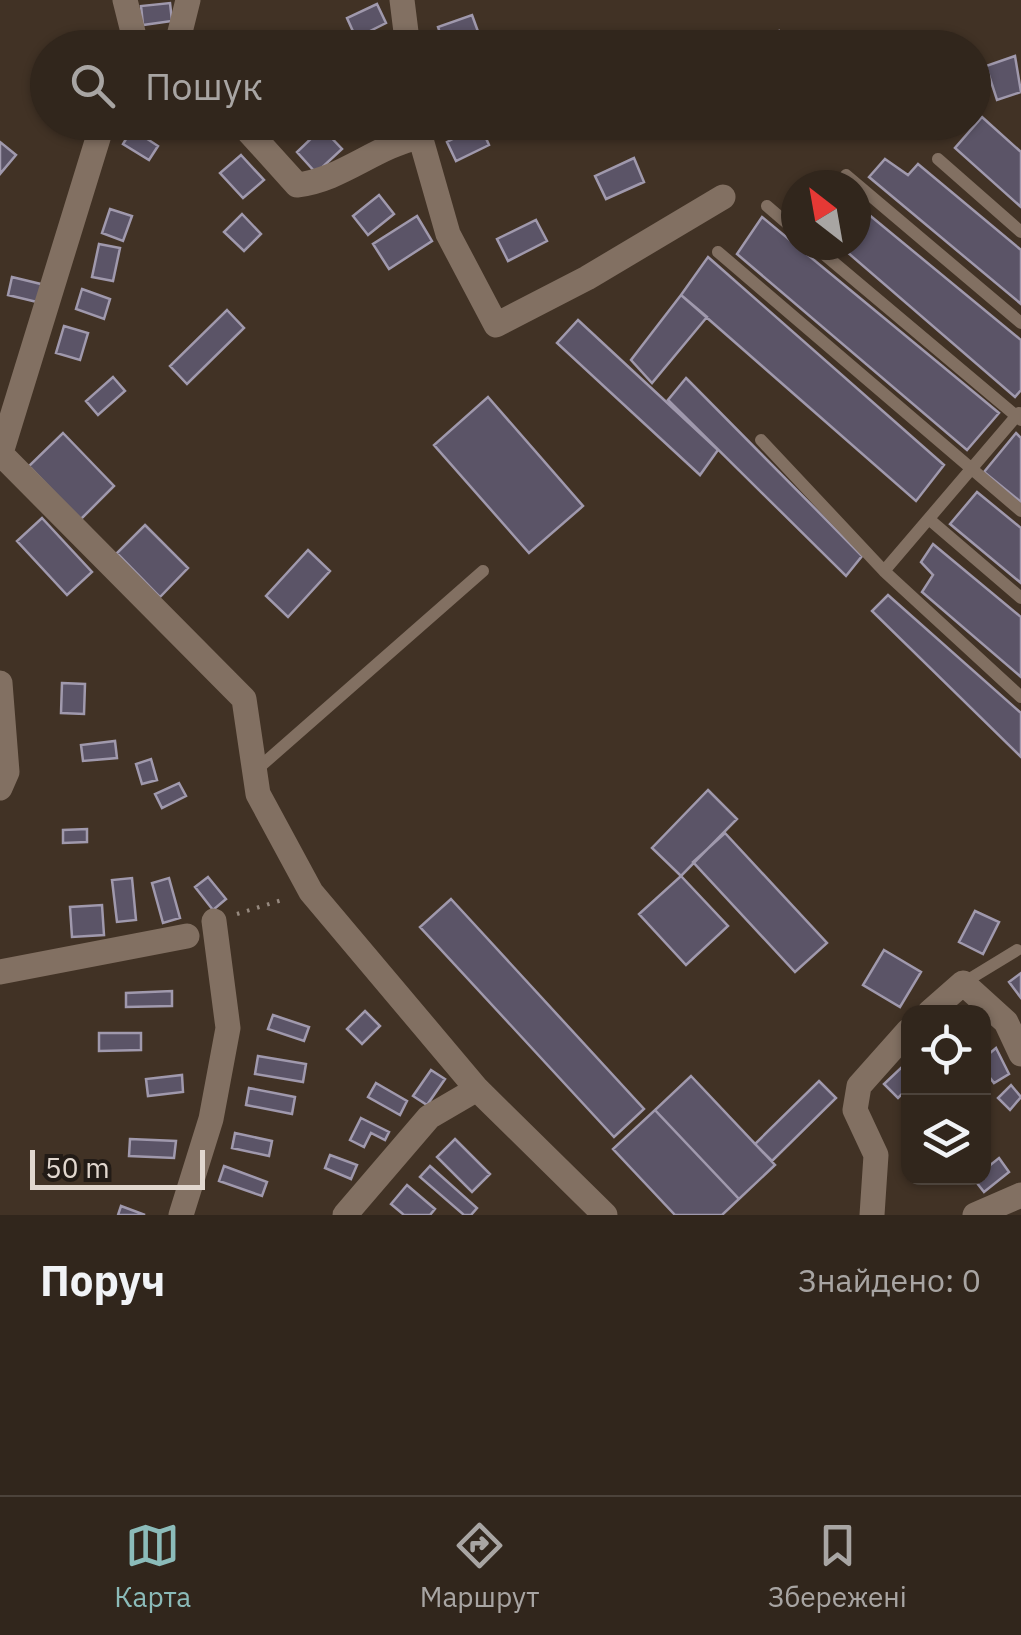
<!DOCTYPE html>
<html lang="uk">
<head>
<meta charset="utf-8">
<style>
	body { margin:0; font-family:"IBM Plex Sans",sans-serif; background:#3d3229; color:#f1f3f6 }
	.controls { position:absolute; right:30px; bottom:30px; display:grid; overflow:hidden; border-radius:20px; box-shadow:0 2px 8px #0004 }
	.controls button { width:90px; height:90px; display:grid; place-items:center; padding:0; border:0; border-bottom:2px solid #4c433b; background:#31261c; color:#f1f3f6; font:50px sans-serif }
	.compass { position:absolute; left:781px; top:170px; width:90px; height:90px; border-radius:50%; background:#31261c; box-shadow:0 2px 8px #0004; rotate:329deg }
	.scale { position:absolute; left:30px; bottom:25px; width:175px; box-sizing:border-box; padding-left:10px; border:5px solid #e1d7cf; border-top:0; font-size:28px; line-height:35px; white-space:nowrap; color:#e1d7cf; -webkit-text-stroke:8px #221b16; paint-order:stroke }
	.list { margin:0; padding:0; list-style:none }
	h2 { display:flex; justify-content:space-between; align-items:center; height:130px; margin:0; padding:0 40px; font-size:42px }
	h2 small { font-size:32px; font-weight:400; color:#a8a5a3 }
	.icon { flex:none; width:55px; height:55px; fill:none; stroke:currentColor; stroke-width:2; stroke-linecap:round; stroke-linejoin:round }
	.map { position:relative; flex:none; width:1021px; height:1215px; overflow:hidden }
	.search { position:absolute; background:#31261c; box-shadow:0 2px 8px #0004; left:30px; right:30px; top:30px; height:110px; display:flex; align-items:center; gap:25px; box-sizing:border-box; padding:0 35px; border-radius:55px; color:#a8a5a3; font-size:38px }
	.sheet { height:280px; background:#31261c }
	nav { display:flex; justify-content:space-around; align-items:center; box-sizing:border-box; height:140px; border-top:2px solid #4c433b; background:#31261c; font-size:28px; color:#a8a5a3 }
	nav a { display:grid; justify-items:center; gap:5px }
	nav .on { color:#8bbbb9 }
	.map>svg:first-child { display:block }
	.building { fill:#5b5467; stroke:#a099ad; stroke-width:2.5 }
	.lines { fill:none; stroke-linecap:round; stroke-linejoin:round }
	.path { stroke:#96897f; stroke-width:4; stroke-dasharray:2.5 8; stroke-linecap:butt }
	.lane { stroke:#827062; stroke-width:12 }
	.street { stroke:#827062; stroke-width:25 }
</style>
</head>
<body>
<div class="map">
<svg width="1021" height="1215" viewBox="0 0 1021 1215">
	<rect width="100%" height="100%" fill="#413225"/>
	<path class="building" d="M 170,3 L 172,21 L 143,25 L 141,6 Z
		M 377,4 L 386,23 L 356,38 L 347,18 Z
		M 472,15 L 480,37 L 445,48 L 438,27 Z
		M 779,31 L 790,48 L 755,48 Z
		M 111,39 L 132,48 L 103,48 Z
		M 1015,56 L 1021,92 L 997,100 L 986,66 Z
		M 982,117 L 1021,152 L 1021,207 L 955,148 Z
		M 480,125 L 489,145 L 456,161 L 447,142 Z
		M 322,128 L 342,149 L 316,173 L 297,152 Z
		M 132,129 L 158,146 L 149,160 L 123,144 Z
		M 0,142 L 16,155 L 0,174 Z
		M 241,155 L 264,180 L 243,198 L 220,173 Z
		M 634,158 L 644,182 L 606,199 L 595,176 Z
		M 885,159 L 908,175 L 918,164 L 1021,250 L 1021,304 L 869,177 Z
		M 820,174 L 833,185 L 811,185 Z
		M 379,195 L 394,214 L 368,235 L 353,216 Z
		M 856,204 L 1021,340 L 1021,390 L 1015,397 L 839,245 L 856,245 Z
		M 110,209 L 132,216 L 123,241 L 102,233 Z
		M 242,214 L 261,234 L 244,251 L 224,232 Z
		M 417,216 L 432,241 L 389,269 L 373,244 Z
		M 762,217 L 999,413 L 967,450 L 737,254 Z
		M 536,220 L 547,241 L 508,261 L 497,239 Z
		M 99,244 L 120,248 L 113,281 L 92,277 Z
		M 708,257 L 944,465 L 916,501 L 681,295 Z
		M 12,277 L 45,285 L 41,303 L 8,295 Z
		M 82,289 L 110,299 L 104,319 L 76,309 Z
		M 681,295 L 707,317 L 652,383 L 631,360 Z
		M 227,310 L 244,328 L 187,384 L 170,366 Z
		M 578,320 L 718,450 L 700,475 L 557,343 Z
		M 64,326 L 88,333 L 80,360 L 56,353 Z
		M 113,377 L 125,391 L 98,415 L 86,401 Z
		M 686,378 L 862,556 L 846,576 L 668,400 Z
		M 488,397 L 583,506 L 529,553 L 434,445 Z
		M 63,433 L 114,486 L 80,520 L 29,466 Z
		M 1016,433 L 1021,438 L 1021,502 L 984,472 Z
		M 977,492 L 1021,528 L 1021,583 L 950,524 Z
		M 42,518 L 92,572 L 67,595 L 17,541 Z
		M 145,525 L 188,568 L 160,597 L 117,553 Z
		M 933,544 L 1021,617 L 1021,677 L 922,592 L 933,575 L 921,562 Z
		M 308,550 L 330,571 L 288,617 L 266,596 Z
		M 888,595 L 1021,713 L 1021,757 L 872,611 Z
		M 62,683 L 85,684 L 84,714 L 61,713 Z
		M 115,741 L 117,758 L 83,761 L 81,745 Z
		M 151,759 L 157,780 L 142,784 L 136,764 Z
		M 179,783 L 186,796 L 162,808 L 155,794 Z
		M 708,790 L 737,819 L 681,876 L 652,848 Z
		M 87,829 L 87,842 L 63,843 L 63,830 Z
		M 725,833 L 827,943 L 795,972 L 693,862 Z
		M 681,876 L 728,926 L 686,965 L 639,914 Z
		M 208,877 L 226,899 L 213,910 L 195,887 Z
		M 132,878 L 136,920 L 117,922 L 112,880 Z
		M 169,878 L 180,918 L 163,923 L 152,883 Z
		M 451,899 L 644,1109 L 614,1137 L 420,927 Z
		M 102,905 L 104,935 L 72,937 L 70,907 Z
		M 975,911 L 999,922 L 983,954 L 959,942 Z
		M 884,950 L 921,972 L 900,1007 L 863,985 Z
		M 1021,973 L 1021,998 L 1009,982 Z
		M 172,991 L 172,1006 L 126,1007 L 126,993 Z
		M 365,1011 L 380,1026 L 362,1044 L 347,1029 Z
		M 273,1015 L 309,1027 L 304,1041 L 268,1029 Z
		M 99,1033 L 141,1033 L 141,1050 L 99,1051 Z
		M 996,1048 L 1009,1074 L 994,1083 L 984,1070 L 984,1058 Z
		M 258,1056 L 306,1064 L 303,1082 L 255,1074 Z
		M 903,1066 L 908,1072 L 908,1088 L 898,1098 L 884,1084 Z
		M 431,1070 L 445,1079 L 427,1105 L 413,1096 Z
		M 182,1075 L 183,1092 L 148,1096 L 146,1079 Z
		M 691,1076 L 775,1165 L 739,1199 L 655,1110 Z
		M 819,1081 L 836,1098 L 772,1161 L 755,1144 Z
		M 376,1083 L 407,1101 L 400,1115 L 368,1097 Z
		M 1011,1085 L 1021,1097 L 1010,1110 L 998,1098 Z
		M 249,1088 L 295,1097 L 292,1114 L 246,1105 Z
		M 655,1110 L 739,1199 L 722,1215 L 675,1215 L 613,1149 Z
		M 361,1118 L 389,1132 L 385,1140 L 371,1133 L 364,1147 L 350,1140 Z
		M 235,1133 L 272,1141 L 269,1156 L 232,1148 Z
		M 130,1139 L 176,1141 L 174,1158 L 129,1156 Z
		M 455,1139 L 490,1174 L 472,1192 L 437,1157 Z
		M 330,1155 L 357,1165 L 351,1179 L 325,1168 Z
		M 999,1158 L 1009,1172 L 984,1192 L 973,1178 L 984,1178 L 984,1170 Z
		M 224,1166 L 267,1182 L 262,1196 L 219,1181 Z
		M 430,1166 L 477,1208 L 471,1215 L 464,1215 L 420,1177 Z
		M 407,1185 L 435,1209 L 430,1215 L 404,1215 L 391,1204 Z
		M 121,1206 L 145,1215 L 118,1215 Z"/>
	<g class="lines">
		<path class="path" d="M 237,914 L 285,899"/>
		<path class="lane" d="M 938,159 L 1021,232
			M 846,175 L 1021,323
			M 767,206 L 796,231
			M 813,245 L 1021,420
			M 718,252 L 1021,511
			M 761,440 L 884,571 L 1021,697
			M 930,520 L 1021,598
			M 884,571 L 1019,413
			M 255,771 L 483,571
			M 963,983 L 1017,950"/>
		<path class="street" d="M 125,0 L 137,48
			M 402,0 L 408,48
			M 176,48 L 188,0
			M 240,122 L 297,185 C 341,180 373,148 418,137
			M 416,122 L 448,234 L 496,325 L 587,278 L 723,197
			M 1,454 L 244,699 L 258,794 L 311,892 L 477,1089 L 605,1215
			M 0,456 L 103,122
			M 0,683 L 7,772 L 0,788
			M 0,972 L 187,936
			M 930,1012 L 963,983 L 1006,1022 L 1021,1054
			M 181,1215 L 211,1119 L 228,1028 L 214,921
			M 345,1215 L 429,1117 L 477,1089
			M 872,1215 L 876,1155 L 855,1110 L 859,1086 L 908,1031
			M 975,1215 L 1021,1195"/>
	</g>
</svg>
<div class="controls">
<button><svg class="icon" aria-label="locate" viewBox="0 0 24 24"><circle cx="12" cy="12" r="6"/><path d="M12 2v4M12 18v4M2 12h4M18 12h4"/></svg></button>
<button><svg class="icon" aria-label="layers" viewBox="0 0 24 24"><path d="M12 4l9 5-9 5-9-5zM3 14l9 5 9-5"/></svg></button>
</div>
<svg class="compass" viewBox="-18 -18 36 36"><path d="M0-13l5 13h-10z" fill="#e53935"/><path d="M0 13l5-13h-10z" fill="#a8a5a3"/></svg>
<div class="scale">50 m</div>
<div class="search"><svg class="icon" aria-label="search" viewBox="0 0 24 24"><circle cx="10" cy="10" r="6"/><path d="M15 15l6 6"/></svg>Пошук</div>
</div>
<section class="sheet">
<h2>Поруч<small>Знайдено: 0</small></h2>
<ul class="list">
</ul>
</section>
<nav>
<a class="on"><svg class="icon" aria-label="map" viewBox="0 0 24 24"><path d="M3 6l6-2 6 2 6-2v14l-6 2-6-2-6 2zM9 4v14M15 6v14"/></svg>Карта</a>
<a><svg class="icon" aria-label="directions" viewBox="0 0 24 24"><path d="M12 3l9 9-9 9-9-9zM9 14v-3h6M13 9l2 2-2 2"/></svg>Маршрут</a>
<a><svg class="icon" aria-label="saved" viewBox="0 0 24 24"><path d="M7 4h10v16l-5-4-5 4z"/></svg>Збережені</a>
</nav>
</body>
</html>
